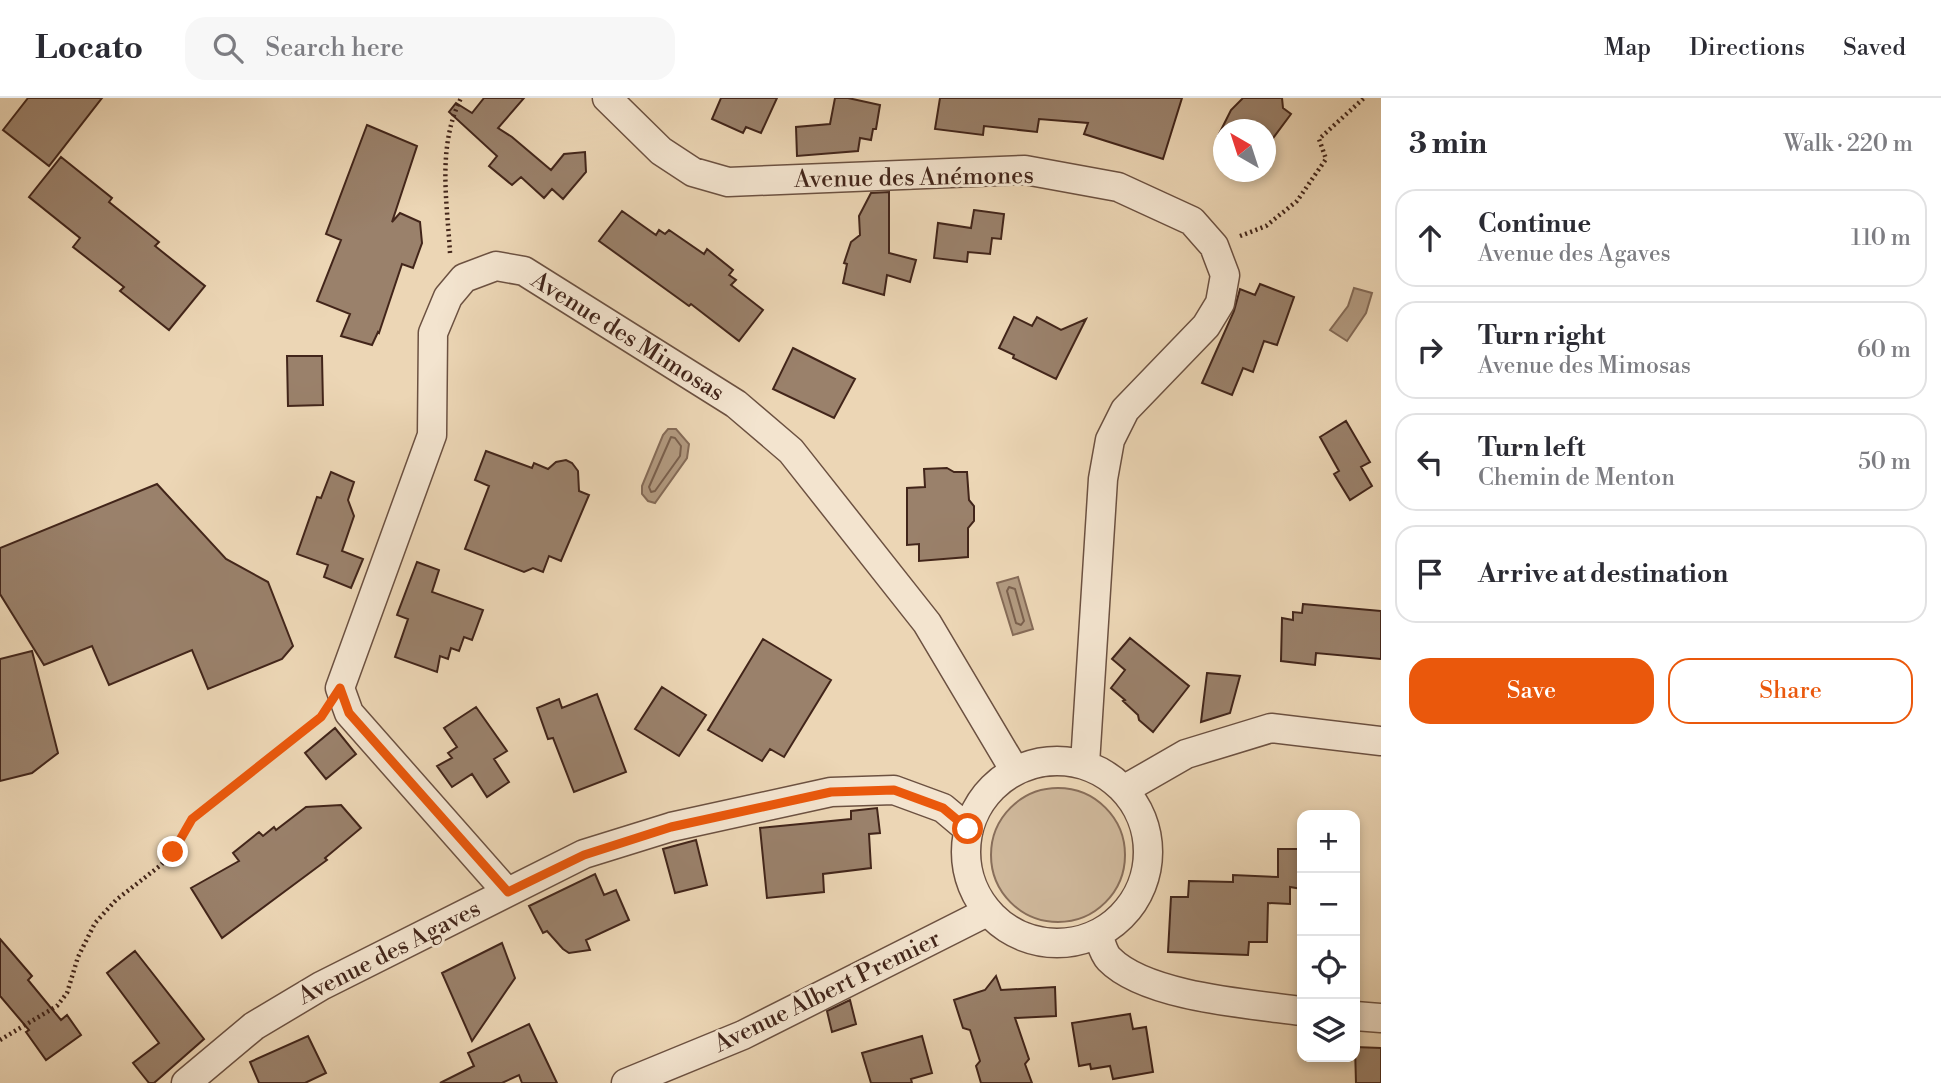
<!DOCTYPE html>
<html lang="en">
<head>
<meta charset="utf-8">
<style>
	body { margin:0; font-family:"Libre Bodoni",serif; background:#f7f7f7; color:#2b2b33 }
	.controls { position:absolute; right:21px; bottom:21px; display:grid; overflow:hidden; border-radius:14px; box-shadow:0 4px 10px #0003 }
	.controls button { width:63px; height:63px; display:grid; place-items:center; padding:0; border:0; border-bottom:2px solid #e1e1e2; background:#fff; color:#2b2b33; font:35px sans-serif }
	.compass { position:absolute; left:1213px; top:21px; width:63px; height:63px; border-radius:50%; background:#fff; box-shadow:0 4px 10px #0003; rotate:321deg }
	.stop { position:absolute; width:21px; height:21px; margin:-16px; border:5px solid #ea580c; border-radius:50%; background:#fff }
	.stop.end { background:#ea580c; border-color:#fff; box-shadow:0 2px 7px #0008 }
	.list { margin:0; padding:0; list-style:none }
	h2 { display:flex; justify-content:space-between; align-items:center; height:91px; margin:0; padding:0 28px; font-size:30px }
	h2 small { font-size:23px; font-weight:400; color:#7c7c81 }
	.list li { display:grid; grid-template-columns:46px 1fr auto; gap:21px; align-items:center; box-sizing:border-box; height:98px; margin:0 14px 14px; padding:0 14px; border:2px solid #e1e1e2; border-radius:21px }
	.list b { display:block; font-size:26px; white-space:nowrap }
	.list p { margin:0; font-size:23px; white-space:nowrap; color:#7c7c81 }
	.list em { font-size:23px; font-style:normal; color:#7c7c81 }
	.actions { display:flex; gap:14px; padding:21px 28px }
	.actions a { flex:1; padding:16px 0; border:2px solid #ea580c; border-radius:21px; text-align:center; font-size:24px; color:#ea580c }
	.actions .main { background:#ea580c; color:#fff }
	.icon { flex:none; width:38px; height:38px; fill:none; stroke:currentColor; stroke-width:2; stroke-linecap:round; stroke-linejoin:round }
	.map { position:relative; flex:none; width:1381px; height:985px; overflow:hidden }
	header { display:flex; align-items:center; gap:42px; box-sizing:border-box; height:98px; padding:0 35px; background:#fff; border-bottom:2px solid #e1e1e2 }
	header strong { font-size:33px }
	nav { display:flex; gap:38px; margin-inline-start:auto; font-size:24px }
	.search { width:490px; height:63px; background:#f7f7f7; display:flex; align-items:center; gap:18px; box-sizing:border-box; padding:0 24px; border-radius:21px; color:#7c7c81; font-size:26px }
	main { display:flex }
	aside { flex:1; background:#fff }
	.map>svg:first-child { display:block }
	.green { fill:#cfb89b; stroke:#886e5a; stroke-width:2 }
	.water { fill:#b29a80; stroke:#856b57; stroke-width:2 }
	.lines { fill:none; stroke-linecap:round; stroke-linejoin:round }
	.shore { stroke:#7a604d; stroke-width:2 }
	.building { fill:#9a816b; stroke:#42251a; stroke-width:2 }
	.minor-casing { stroke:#6c5141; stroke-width:31 }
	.path { stroke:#42251a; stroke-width:4.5; stroke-dasharray:2 3.5; stroke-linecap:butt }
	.minor { stroke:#f3e4cf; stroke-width:28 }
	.route { stroke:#ea580c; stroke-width:9 }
	.labels { text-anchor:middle; stroke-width:6; stroke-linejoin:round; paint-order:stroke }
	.street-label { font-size:24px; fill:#42251a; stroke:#f3e4cf }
</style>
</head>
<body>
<header>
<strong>Locato</strong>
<div class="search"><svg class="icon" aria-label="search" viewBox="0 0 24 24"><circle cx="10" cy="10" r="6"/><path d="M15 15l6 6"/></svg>Search here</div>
<nav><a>Map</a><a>Directions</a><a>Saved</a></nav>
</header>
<main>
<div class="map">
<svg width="1381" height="985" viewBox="0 0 1381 985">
	<rect width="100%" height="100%" fill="#ecd6b5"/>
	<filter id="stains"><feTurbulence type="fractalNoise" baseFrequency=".00286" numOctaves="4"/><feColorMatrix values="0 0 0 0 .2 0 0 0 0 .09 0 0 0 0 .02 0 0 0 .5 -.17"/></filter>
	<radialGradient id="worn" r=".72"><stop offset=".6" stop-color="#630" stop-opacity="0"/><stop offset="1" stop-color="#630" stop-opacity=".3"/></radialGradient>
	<path class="green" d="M991 757a67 67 0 1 1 134 0a67 67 0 1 1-134 0Z"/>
	<path class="water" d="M 1354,190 L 1372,195 L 1366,215 L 1347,243 L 1330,232 L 1348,208 Z
		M 668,331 L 676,331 L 689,346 L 687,360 L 655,405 L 648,403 L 642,396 L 642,388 L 663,337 Z
		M 1018,479 L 1033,531 L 1013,537 L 997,485 Z"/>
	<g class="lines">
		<path class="shore" d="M 671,339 L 675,340 L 681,348 L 680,358 L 655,393 L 651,394 L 649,389 Z
			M 1009,489 L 1015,491 L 1024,523 L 1021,527 L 1016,525 L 1007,493 Z"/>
	</g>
	<path class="building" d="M 28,0 L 102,0 L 49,68 L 3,32 Z
		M 484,0 L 524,0 L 498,30 L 512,39 L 551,72 L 564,56 L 585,54 L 586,74 L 563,101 L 552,91 L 544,100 L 521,79 L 512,87 L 489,68 L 497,58 L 449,14 L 456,5 L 472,15 Z
		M 721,0 L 777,0 L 761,35 L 746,29 L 743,35 L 712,21 Z
		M 835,0 L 848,0 L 880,7 L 876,31 L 873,31 L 871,42 L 860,40 L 858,53 L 797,58 L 796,29 L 830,26 Z
		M 940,0 L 1182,0 L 1163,61 L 1084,36 L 1088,25 L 1039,21 L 1037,34 L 984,28 L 983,37 L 935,31 Z
		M 1243,0 L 1282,0 L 1283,10 L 1291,16 L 1265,51 L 1265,32 L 1223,32 L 1223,65 L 1220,62 L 1217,40 L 1231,12 Z
		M 367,27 L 417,48 L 392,124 L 400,115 L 420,124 L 422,145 L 413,170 L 402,166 L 379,235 L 378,234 L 372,247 L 341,238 L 350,216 L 317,203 L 341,142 L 326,136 Z
		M 61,59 L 112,100 L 109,104 L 159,144 L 155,148 L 205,188 L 169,232 L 120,193 L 124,189 L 73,149 L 80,140 L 29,99 Z
		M 889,94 L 889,155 L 916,162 L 910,184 L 887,177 L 884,197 L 843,185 L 847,166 L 844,165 L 851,144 L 860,137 L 859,118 L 871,95 Z
		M 974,112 L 1004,116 L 1001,141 L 992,140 L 990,156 L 968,154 L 967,164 L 934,160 L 938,125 L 971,130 Z
		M 622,113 L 656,137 L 659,132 L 665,136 L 669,132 L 704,156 L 707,151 L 733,172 L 729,177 L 736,182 L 731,187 L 763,212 L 739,243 L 691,206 L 689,208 L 599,143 Z
		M 1260,186 L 1294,199 L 1277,247 L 1264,243 L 1253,274 L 1243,270 L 1232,297 L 1202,285 L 1234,213 L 1240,191 L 1255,197 Z
		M 1014,219 L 1032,228 L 1037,219 L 1061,232 L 1086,221 L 1056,281 L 1013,260 L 1014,257 L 999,250 Z
		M 793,250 L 855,281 L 834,320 L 773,291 Z
		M 287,258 L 322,258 L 323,307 L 288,308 Z
		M 1346,323 L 1370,364 L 1361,369 L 1372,388 L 1350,402 L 1334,376 L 1339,373 L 1320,339 Z
		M 486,353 L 532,370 L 534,365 L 548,371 L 556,364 L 566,362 L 572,365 L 578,373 L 579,393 L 589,397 L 561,463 L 549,458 L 543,474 L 533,470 L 524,474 L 465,451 L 489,388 L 475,382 Z
		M 947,370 L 954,374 L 967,374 L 969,402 L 974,408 L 974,423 L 968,430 L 968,459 L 919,463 L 919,446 L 907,447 L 907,390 L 925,389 L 924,371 Z
		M 331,374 L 354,384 L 348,402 L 354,418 L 342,453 L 363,461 L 351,490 L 324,479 L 328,467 L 297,456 L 317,399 L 321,400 Z
		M 157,386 L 226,461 L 268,484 L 293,548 L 282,561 L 208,591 L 192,552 L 109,587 L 92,548 L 44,567 L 0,496 L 0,450 Z
		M 417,464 L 439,472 L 432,494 L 483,512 L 472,542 L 464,539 L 459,553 L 451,550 L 448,561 L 440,558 L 437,574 L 395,559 L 408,521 L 397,517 Z
		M 1303,506 L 1381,513 L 1381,561 L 1316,555 L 1315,567 L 1281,563 L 1282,520 L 1293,522 L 1293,514 L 1302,515 Z
		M 1130,540 L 1189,588 L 1153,634 L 1139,622 L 1138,617 L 1123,603 L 1125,602 L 1111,590 L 1125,572 L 1112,561 Z
		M 763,541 L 831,582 L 784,659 L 770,651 L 762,663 L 708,632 Z
		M 32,553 L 58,655 L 32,675 L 0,683 L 0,561 Z
		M 1207,575 L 1240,578 L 1230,615 L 1201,624 Z
		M 662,589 L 706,617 L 679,658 L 635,631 Z
		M 597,596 L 626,674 L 574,694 L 553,640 L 548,641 L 537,610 L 559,601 L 562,610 Z
		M 476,609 L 507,653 L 494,661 L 509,684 L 487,699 L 472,676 L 452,689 L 437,668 L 452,660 L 448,655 L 457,649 L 444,630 Z
		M 335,630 L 356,656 L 326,681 L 305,655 Z
		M 341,707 L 361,730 L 325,760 L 327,762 L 222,840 L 191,790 L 239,763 L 233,755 L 259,734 L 263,738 L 274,729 L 276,732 L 306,709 Z
		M 877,710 L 880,735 L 869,736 L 871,770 L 823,776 L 824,794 L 767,800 L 760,730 L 851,721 L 851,713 Z
		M 696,742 L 707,787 L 675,795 L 663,751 Z
		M 1278,751 L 1302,751 L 1302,791 L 1290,789 L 1290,806 L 1268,805 L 1267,844 L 1249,844 L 1248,857 L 1168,854 L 1171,799 L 1188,799 L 1189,783 L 1233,784 L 1233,777 L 1278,779 Z
		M 595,776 L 604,797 L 616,792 L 629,822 L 586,842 L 590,852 L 569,855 L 563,851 L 547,833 L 543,835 L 529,808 Z
		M 0,841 L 32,878 L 28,882 L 61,922 L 67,917 L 81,937 L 46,962 L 26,934 L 29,932 L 0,898 Z
		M 502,845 L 515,880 L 472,943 L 442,875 Z
		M 135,853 L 204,941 L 154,985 L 149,985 L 133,965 L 159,945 L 107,875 Z
		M 996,878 L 1001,892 L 1055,889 L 1056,918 L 1015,920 L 1029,961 L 1025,966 L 1032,985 L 981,985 L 976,968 L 980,963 L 970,932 L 963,930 L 954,902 L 985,892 Z
		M 850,902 L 856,926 L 832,934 L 827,913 Z
		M 1130,916 L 1133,931 L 1146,929 L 1153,974 L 1113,981 L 1110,968 L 1091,971 L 1090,966 L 1079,968 L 1072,925 Z
		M 529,926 L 557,985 L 522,985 L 519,977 L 502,985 L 440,985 L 474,968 L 468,955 Z
		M 308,938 L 326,975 L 305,985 L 259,985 L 250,964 Z
		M 922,938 L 932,975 L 911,981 L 912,985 L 871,985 L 862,955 Z
		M 1355,949 L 1381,950 L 1381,985 L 1356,985 Z"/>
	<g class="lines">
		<g class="minor-casing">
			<path id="minor" d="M 607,0 L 661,53 L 693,74 L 728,84 L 1025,72 L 1118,89 L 1192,123 L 1214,148 L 1225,177 L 1220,205 L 1206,228 L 1125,312 L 1110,342 L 1103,381 L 1085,666
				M966 754a91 91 0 1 1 182 0a91 91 0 1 1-182 0Z
				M 1125,691 L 1186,656 L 1271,630 L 1381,643
				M 507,794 L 349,615 L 340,590 L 432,337 L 433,235 L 448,199 L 464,180 L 496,168 L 524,173 L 736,306 L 791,353 L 927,525 L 1015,673
				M 1098,836 C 1101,844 1103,855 1109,861 C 1146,899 1250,906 1302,913
				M 1355,918 L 1381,920
				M 186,985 L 254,928 L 321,888 L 584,756 L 671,729 L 831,694 L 894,692 L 943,710 L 968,731
				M 626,985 L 743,937 L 987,814"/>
		</g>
		<path class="path" d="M 1240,138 L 1266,128 L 1297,103 L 1326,61 L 1319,41 L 1364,0
			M 450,155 C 447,102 437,49 461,0
			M 0,942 L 57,908 L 67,895 L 78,859 L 95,825 L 116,802 L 161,767 L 173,754 L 192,721 L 320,620"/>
		<use href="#minor" class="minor"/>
	</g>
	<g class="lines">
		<path class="route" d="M 173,754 L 192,721 L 321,619 L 340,590 L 349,615 L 508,794 L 584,757 L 671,729 L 831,694 L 894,692 L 943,710 L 968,731"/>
	</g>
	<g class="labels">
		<g class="street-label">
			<text transform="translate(914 79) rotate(-1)" y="8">Avenue des Anémones</text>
			<text transform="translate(628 238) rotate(32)" y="8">Avenue des Mimosas</text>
			<text transform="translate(389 854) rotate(-27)" y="8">Avenue des Agaves</text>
			<text transform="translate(827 893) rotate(-26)" y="8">Avenue Albert Premier</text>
		</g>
	</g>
	<rect width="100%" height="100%" filter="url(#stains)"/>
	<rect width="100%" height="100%" fill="url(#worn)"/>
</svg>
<div class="controls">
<button>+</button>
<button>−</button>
<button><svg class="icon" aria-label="locate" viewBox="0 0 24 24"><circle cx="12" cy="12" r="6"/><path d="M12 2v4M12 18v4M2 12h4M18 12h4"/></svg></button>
<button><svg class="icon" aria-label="layers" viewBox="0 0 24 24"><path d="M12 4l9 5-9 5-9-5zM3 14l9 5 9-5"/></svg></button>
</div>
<svg class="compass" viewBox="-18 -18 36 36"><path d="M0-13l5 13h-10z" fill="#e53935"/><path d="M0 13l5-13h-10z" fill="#7c7c81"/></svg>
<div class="stop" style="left:968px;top:731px"></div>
<div class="stop end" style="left:173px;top:754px"></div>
</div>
<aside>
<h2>3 min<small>Walk · 220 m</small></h2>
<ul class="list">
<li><svg class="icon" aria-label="ahead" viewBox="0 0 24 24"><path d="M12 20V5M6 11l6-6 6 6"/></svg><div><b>Continue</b><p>Avenue des Agaves</p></div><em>110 m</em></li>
<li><svg class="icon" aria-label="right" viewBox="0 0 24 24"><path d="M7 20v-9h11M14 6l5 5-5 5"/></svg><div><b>Turn right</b><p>Avenue des Mimosas</p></div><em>60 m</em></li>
<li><svg class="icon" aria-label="left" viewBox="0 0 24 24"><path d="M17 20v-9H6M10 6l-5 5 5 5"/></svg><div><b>Turn left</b><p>Chemin de Menton</p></div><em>50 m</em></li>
<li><svg class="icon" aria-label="arrive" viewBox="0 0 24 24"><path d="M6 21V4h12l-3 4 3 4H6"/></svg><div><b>Arrive at destination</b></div></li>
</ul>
<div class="actions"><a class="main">Save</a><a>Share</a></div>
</aside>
</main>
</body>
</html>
